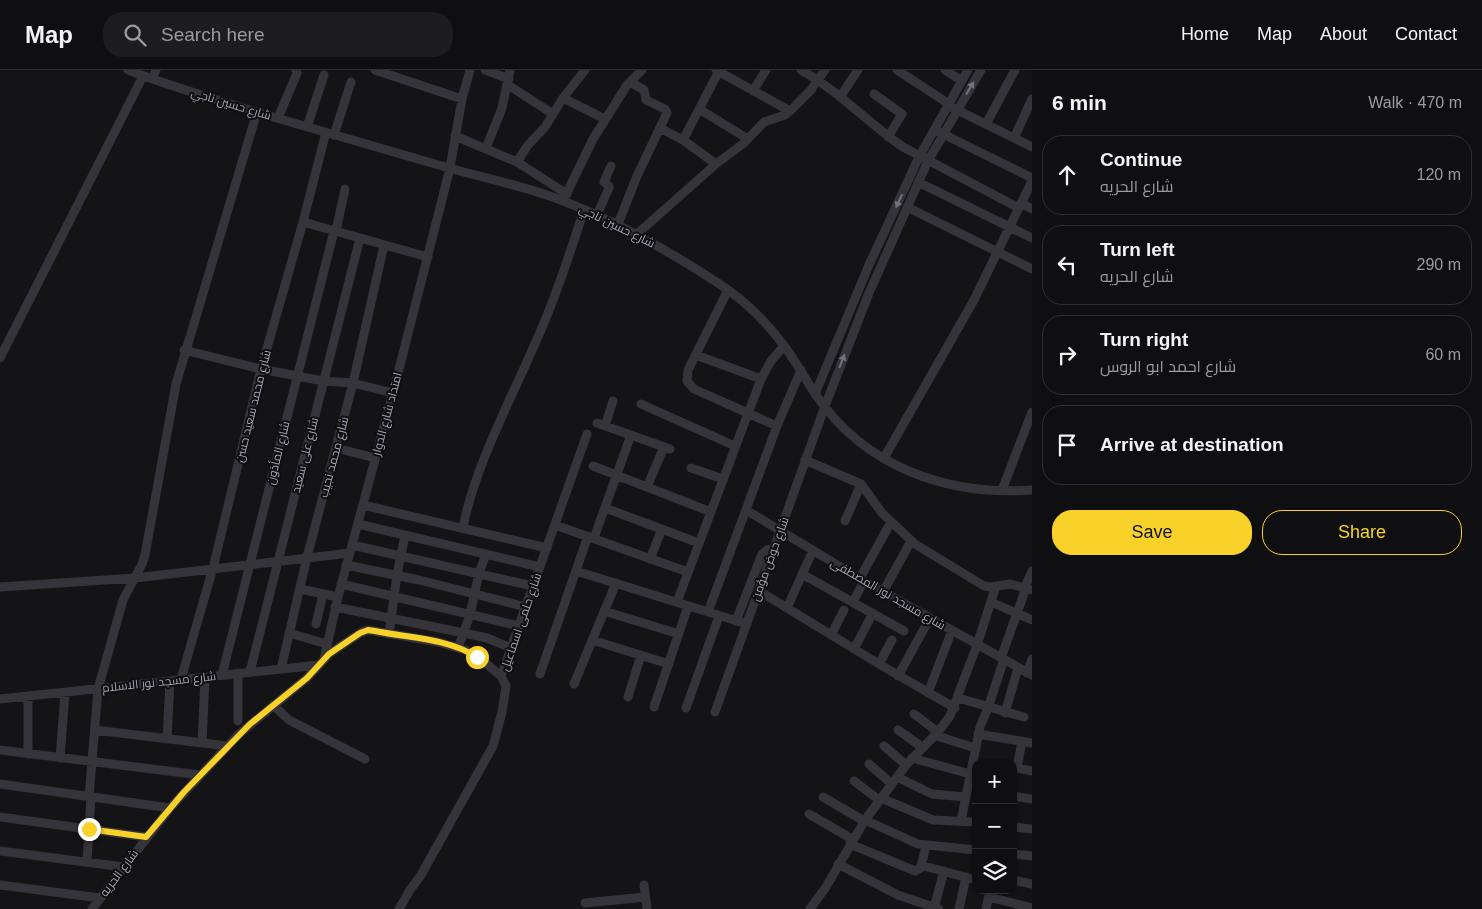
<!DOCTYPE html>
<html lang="en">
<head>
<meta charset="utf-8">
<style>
	body { margin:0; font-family:Helvetica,Cairo,sans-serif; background:#1d1c1e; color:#f1f3f6 }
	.controls { position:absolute; right:15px; bottom:15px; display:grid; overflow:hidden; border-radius:10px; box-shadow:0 1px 4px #0004 }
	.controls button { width:45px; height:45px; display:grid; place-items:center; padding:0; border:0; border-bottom:1px solid #2f2e30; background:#0f0e10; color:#f1f3f6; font:25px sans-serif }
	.stop { position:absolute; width:15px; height:15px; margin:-11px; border:4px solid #f8d229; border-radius:50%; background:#fff }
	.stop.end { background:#f8d229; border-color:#fff; box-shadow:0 1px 5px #0008 }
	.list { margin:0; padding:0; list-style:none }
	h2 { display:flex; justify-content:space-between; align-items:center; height:65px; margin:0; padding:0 20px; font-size:21px }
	h2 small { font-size:16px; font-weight:400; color:#9b9c9f }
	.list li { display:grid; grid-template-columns:32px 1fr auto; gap:15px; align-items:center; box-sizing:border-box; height:80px; margin:0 10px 10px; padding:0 10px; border:1px solid #2f2e30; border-radius:20px }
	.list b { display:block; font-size:19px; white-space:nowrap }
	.list p { margin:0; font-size:16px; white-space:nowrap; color:#9b9c9f }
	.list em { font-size:16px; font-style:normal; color:#9b9c9f }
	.actions { display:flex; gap:10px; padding:15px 20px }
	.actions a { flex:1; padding:11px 0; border:1px solid #f8d229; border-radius:20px; text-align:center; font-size:18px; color:#f8d229 }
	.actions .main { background:#f8d229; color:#111 }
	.icon { flex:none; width:28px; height:28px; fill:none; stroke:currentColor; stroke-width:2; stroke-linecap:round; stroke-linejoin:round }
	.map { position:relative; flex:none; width:1032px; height:839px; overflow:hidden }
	header { display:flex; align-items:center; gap:30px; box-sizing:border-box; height:70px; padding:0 25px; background:#0f0e10; border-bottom:1px solid #2f2e30 }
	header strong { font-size:24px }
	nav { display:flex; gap:28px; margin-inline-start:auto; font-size:18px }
	.search { width:350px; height:45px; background:#1d1c1e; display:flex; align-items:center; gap:12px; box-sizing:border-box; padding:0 18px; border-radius:20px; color:#9b9c9f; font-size:19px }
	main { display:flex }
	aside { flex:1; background:#0f0e10 }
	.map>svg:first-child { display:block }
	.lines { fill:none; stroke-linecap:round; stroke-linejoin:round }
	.minor { stroke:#34343a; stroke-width:9 }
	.oneway { fill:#72737e }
	.route { stroke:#f8d229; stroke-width:6 }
	.labels { text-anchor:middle; stroke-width:4; stroke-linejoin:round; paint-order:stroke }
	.street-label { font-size:12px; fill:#a4a7b6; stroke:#0f0e10 }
</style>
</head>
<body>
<header>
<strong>Map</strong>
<div class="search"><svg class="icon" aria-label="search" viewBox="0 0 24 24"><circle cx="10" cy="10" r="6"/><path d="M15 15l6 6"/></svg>Search here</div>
<nav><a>Home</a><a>Map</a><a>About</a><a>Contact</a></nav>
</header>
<main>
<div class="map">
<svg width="1032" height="839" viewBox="0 0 1032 839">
	<rect width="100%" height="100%" fill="#141315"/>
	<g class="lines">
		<path class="minor" d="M 128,0 C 178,19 229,34 280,49 C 336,65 393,82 449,98 C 487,109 526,116 563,131 C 618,152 669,181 718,213 C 744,230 767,252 785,277 C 796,292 805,309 816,325 C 865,397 947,426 1032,420
			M 375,0 L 462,29
			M 485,0 L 509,9
			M 716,0 L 790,41
			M 801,0 C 839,21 868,53 903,77 L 1019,138
			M 897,0 L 949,34
			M 945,0 L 962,11
			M 152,9 L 156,0
			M 508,15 L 553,44
			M 753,21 L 766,0
			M 874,24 L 902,44 L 888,67
			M 840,27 L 858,0
			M 563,28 L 605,49
			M 953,38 L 1032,77
			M 699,39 L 748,69
			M 278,48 L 297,3 L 296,0
			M 986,54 L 1015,0
			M 307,57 L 324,5
			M 660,58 L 683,70 L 716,94
			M 939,62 L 1032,108
			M 334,65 L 351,12
			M 455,66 L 517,92 L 567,124
			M 1014,68 L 1032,29
			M 683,70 L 719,1
			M 486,78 L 502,38 L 510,0
			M 517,92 L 528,75 L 545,57 L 563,28 L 585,0
			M 918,112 L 1032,168
			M 563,131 L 593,69 L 627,15 L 642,0
			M 1021,133 L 1032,139
			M 907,137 L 1032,199
			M 597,145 L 609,118 L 609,116 L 604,112 L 611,96
			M 303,152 L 428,187
			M 618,154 L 637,106 L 667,43 L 665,39 L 646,30 L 644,20 L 630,12
			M 336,161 L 345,119
			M 637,164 L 716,94 L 744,73 L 764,52 L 785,45 L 790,41 L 811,20 L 825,0
			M 728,220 L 688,300 L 687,311 L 694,319 L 777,356
			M 184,280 L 261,299 L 323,311 L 353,313 L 393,323
			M 696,285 L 761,309
			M 0,288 L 143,6
			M 815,324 L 869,195 L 919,87 L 968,0
			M 641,334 L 735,376
			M 597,353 L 670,379
			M 605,356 L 613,331
			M 336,378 L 375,388
			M 884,388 L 974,230 L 1032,111
			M 805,390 L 861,414 L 882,443 L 915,474 L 984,516 L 991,517 L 1010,514 L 1032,520
			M 593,396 L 711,442
			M 691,398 L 723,409
			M 647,417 L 664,377
			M 1002,420 L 1032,342
			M 363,435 L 547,478
			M 605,438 L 699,473
			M 746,440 L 864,511 L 1032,605
			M 845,451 L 861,414
			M 358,454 L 540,497
			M 555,455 L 688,502
			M 463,457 C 475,397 509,333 534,276 C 554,232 569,186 584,140
			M 594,468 L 631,365
			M 352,475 L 533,516
			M 650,489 L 662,459
			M 346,495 L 419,510 L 526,537
			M 576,501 L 747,554
			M 802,504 L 904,561
			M 860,508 L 891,452
			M 341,514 L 519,556
			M 0,517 L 135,508 L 350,483
			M 1025,517 L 1032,501
			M 300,519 L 338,527
			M 759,521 L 879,594 L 955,638
			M 883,522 L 911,471
			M 677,532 L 761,309 L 771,291 L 784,276
			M 853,532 L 864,511
			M 991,532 L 1032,550
			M 335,537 L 464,563 L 487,568 L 511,578
			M 787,538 L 813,480
			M 604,541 L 679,564
			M 708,542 L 777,356 L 801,300
			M 736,551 L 762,484 L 767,480 L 774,479
			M 316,554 L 323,524
			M 289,563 L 327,574
			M 389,564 L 397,505 L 405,465
			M 831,565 L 844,540
			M 592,570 L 669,594
			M 458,578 L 470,545 L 479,503 L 486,484
			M 854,579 L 873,543
			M 1001,588 L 1026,518
			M 324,589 L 338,527 L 393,323 L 450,98 L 462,29 L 470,0
			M 879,594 L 892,570
			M 281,599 L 307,487 L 353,313 L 384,175
			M 250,602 L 360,168
			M 1027,603 L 1032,589
			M 540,604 L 588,466
			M 222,605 L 334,161
			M 501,606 L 587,364
			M 898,606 L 930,548
			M 181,609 L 213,498 L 261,299 L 303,152 L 326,62
			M 574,614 L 616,513
			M 928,623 L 952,560
			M 628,627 L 641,585
			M 958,628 L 1024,647
			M 0,629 L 319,595
			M 273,635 L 289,650 L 365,689
			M 654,637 L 688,536
			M 686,638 L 719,546
			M 715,642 L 825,336 L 869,223 L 928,91 L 981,0
			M 1005,643 L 1018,598
			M 914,644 L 938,662
			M 238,651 L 238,603
			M 95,660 L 227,676
			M 898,660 L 922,677
			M 978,664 L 1032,673
			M 934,665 L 975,678
			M 167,669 L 170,611
			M 202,673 L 205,607
			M 884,676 L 906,695
			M 0,680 L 200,705
			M 28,684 L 28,626
			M 60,688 L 65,623
			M 912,688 L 970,704
			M 869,694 L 892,714
			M 1013,697 L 1032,701
			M 1017,698 L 1022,671
			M 897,707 L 932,724 L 965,727
			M 854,711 L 879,730
			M 0,714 L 170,738
			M 1013,726 L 1032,729
			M 89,727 L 98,619 L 123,530 L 142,494 L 145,485 L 176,314 L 257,42
			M 823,727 L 864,751
			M 881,728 L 933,750 L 976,752
			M 809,744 L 852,769
			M 0,747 L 146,767
			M 865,750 L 918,774 L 976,780
			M 961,751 L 980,657 L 988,638 L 1004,589
			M 1013,757 L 1032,759
			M 850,774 L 915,801 L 924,796 L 976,810
			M 0,781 L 124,797
			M 1013,784 L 1032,786
			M 87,792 L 91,727
			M 838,794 L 898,825 L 939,839
			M 921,796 L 926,776
			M 1013,810 L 1032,814
			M 0,815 L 100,828
			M 644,815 L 647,839
			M 989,827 L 1032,838
			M 585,833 L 645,827
			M 934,838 L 944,801
			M 92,839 L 170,738 L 238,665 L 307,608 L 329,584 L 360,563 L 368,560 L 438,572 L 465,580 L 483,591 L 501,606 L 506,616 L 502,642 L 493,676 L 421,805 L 410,820 L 399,839
			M 810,839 L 826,817 L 865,750 L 906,695 L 938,662 L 950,646 L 977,575 L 996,516
			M 959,839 L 966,807
			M 986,839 L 990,820"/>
	</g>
	<defs><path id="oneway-solid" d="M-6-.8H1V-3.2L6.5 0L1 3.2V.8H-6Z" transform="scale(1.25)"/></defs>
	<g class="oneway">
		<use href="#oneway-solid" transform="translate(970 18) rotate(-59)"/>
		<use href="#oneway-solid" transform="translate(899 131) rotate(115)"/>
		<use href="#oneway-solid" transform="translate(842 291) rotate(-69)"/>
	</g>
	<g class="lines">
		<path class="route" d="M 89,759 L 146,767 L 184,722 L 250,654 L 307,608 L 329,584 L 360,563 L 368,560 L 375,561 C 409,568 447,568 477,587"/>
	</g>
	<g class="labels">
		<g class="street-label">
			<text transform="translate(231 34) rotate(17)" y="4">شارع حسين ناجي</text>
			<text transform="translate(617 156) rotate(26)" y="4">شارع حسين ناجي</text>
			<text transform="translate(253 336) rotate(-76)" y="4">شارع محمد سعيد حسن</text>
			<text transform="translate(387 344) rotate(-75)" y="4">امتداد شارع الدوار</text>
			<text transform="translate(278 383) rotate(-76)" y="4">شارع المأذون</text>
			<text transform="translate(305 385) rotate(-76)" y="4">شارع على سعيد</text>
			<text transform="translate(334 387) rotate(-75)" y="4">شارع محمد نجيب</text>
			<text transform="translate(770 489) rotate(-70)" y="4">شارع حوض مؤمن</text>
			<text transform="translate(888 524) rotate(30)" y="4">شارع مسجد نور المصطفى</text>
			<text transform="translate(521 552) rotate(-71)" y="4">شارع حلمى اسماعيل</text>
			<text transform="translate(159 612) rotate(-6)" y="4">شارع مسجد نور الاسلام</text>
			<text transform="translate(119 803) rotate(-53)" y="4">شارع الحريه</text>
		</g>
	</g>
</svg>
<div class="controls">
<button>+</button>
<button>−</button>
<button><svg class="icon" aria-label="layers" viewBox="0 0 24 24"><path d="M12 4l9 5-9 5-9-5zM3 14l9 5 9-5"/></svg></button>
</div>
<div class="stop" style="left:477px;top:587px"></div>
<div class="stop end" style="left:89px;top:759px"></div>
</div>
<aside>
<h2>6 min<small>Walk · 470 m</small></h2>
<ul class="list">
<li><svg class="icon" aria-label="ahead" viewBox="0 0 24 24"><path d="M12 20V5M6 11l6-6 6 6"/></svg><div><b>Continue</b><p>شارع الحريه</p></div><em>120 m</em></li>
<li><svg class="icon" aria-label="left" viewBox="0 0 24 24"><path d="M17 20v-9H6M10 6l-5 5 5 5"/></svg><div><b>Turn left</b><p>شارع الحريه</p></div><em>290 m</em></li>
<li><svg class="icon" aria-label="right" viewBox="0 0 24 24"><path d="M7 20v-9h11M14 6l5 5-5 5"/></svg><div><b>Turn right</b><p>شارع احمد ابو الروس</p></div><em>60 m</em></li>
<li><svg class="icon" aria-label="arrive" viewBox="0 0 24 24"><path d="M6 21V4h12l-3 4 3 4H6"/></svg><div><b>Arrive at destination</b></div></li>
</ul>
<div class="actions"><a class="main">Save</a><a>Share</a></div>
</aside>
</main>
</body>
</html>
